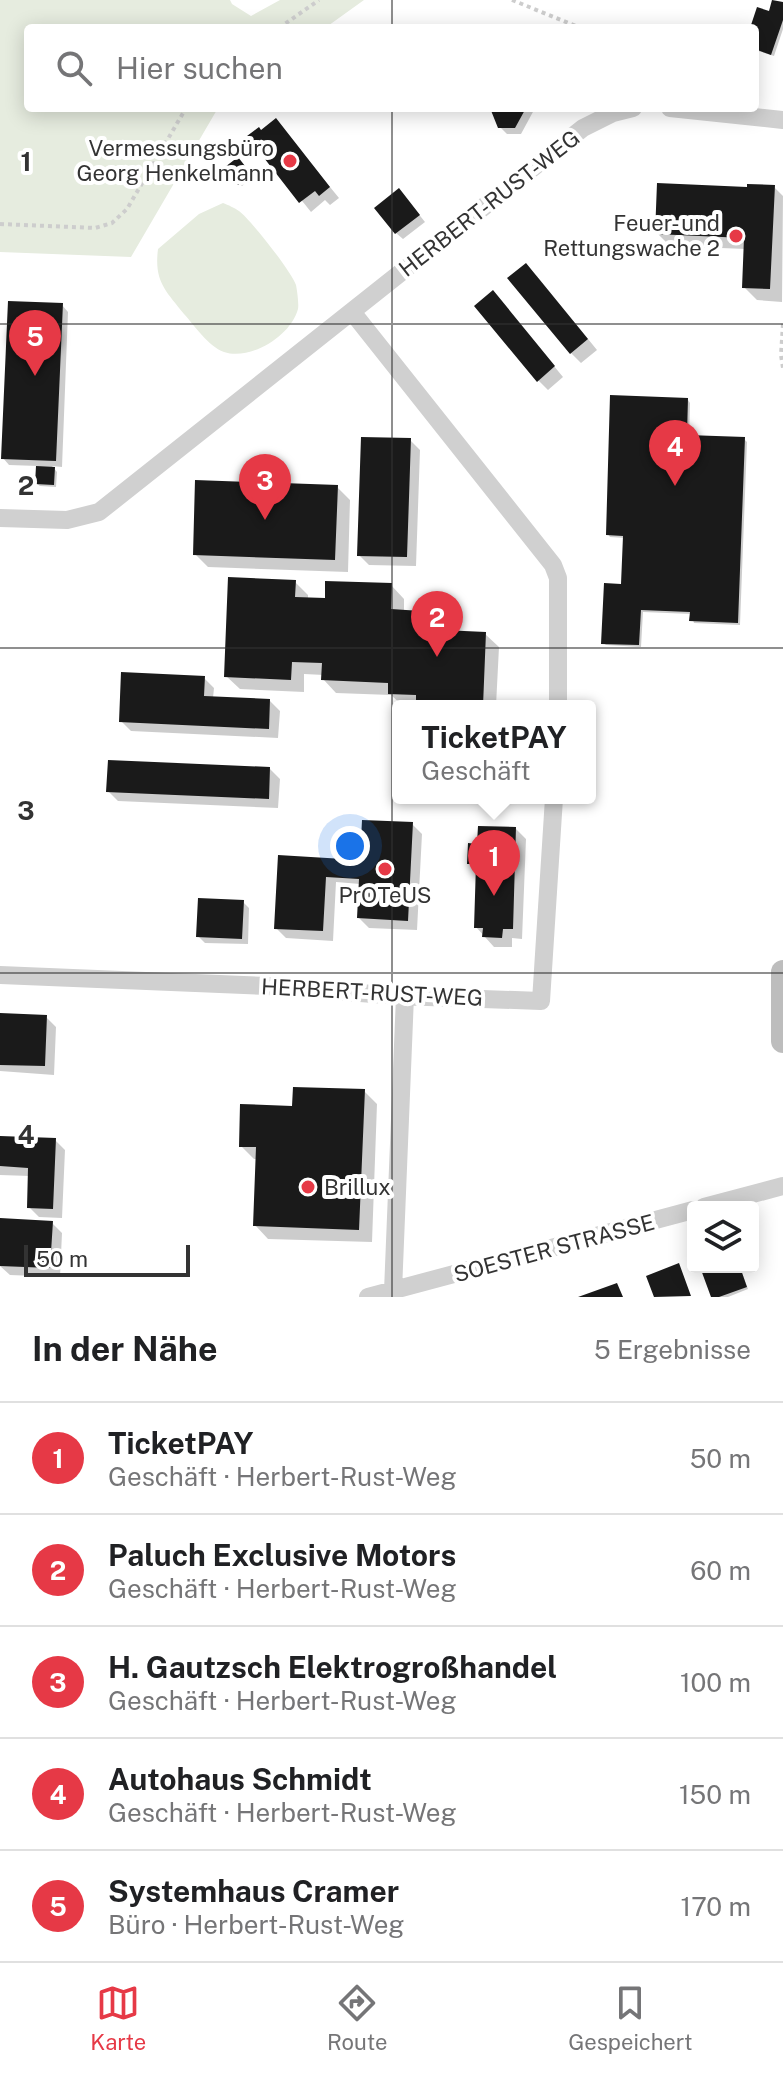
<!DOCTYPE html>
<html lang="de">
<head>
<meta charset="utf-8">
<style>
	body { margin:0; font-family:"Public Sans",sans-serif; background:#f2f2f2; color:#202124 }
	.controls { position:absolute; right:24px; bottom:24px; display:grid; overflow:hidden; border-radius:8px; box-shadow:0 4px 20px #0003 }
	.controls button { width:72px; height:72px; display:grid; place-items:center; padding:0; border:0; border-bottom:2px solid #e0e0e0; background:#fff; color:#202124; font:40px sans-serif }
	.scale { position:absolute; left:24px; bottom:20px; width:166px; box-sizing:border-box; padding-left:8px; border:4px solid #333; border-top:0; font-size:22px; line-height:28px; white-space:nowrap; color:#333; -webkit-text-stroke:6px #fff; paint-order:stroke }
	.you { position:absolute; left:350px; top:846px; width:28px; height:28px; margin:-20px; border:6px solid #fff; border-radius:50%; background:#1a73e8; box-shadow:0 0 0 12px #1a73e833 }
	.badge { display:grid; place-items:center; width:52px; height:52px; border-radius:50%; background:#e63946; color:#fff; font-size:26px; font-weight:700 }
	.pin { position:absolute; translate:-50% -66px; filter:drop-shadow(0 2px 4px #0008) }
	.pin::after { content:''; position:absolute; top:42px; width:28px; height:24px; background:inherit; clip-path:polygon(0 0,100% 0,50% 100%) }
	.popup { position:absolute; left:392px; top:700px; width:204px; height:104px; box-sizing:border-box; display:grid; place-content:center; border-radius:8px; background:#fff; filter:drop-shadow(0 2px 6px #0005); font-size:26px; white-space:nowrap; color:#757577 }
	.popup b { font-size:30px; color:#202124 }
	.popup::after { content:''; position:absolute; left:50%; top:100%; margin-left:-16px; border:16px solid transparent; border-top-color:#fff }
	.list { margin:0; padding:0; list-style:none }
	h2 { display:flex; justify-content:space-between; align-items:center; height:104px; margin:0; padding:0 32px; font-size:34px }
	h2 small { font-size:26px; font-weight:400; color:#757577 }
	.list li { display:grid; grid-template-columns:52px 1fr auto; gap:24px; align-items:center; box-sizing:border-box; height:112px; padding:0 32px; border-top:2px solid #e0e0e0 }
	.list b { display:block; font-size:30px; white-space:nowrap }
	.list p { margin:0; font-size:26px; white-space:nowrap; color:#757577 }
	.list em { font-size:26px; font-style:normal; color:#757577 }
	.icon { flex:none; width:44px; height:44px; fill:none; stroke:currentColor; stroke-width:2; stroke-linecap:round; stroke-linejoin:round }
	.map { position:relative; flex:none; width:783px; height:1297px; overflow:hidden }
	.search { position:absolute; background:#fff; box-shadow:0 4px 20px #0003; left:24px; right:24px; top:24px; height:88px; display:flex; align-items:center; gap:20px; box-sizing:border-box; padding:0 28px; border-radius:8px; color:#757577; font-size:30px }
	.sheet { height:664px; background:#fff }
	nav { display:flex; justify-content:space-around; align-items:center; box-sizing:border-box; height:112px; border-top:2px solid #e0e0e0; background:#fff; font-size:22px; color:#757577 }
	nav a { display:grid; justify-items:center; gap:4px }
	nav .on { color:#e63946 }
	.map>svg:first-child { display:block }
	.green { fill:#e6ecdf }
	.shadow { fill:#0003 }
	.building { fill:#1a1a1a }
	.lines { fill:none; stroke-linecap:round; stroke-linejoin:round }
	.path { stroke:#cdcdcd; stroke-width:4; stroke-dasharray:4 4; stroke-linecap:butt }
	.street { stroke:#d0d0d0; stroke-width:18 }
	.secondary { stroke:#bdbdbd; stroke-width:24 }
	.grid { fill:none; stroke:#333; stroke-width:2; stroke-opacity:0.55 }
	.poi-dot { fill:#e63946; stroke:#fff; stroke-width:3 }
	.labels { text-anchor:middle; stroke-width:8; stroke-linejoin:round; paint-order:stroke }
	.poi-label { font-size:22px; fill:#333; stroke:#fff; text-anchor:end }
	.street-label { font-size:22px; fill:#333; stroke:#fff }
	.grid-label { font-size:26px; text-anchor:middle; font-weight:bold; fill:#333; stroke:#fff; stroke-width:8; stroke-linejoin:round; paint-order:stroke }
</style>
</head>
<body>
<div class="map">
<svg width="783" height="1297" viewBox="0 0 783 1297">
	<rect width="100%" height="100%" fill="#fff"/>
	<path class="green" d="M 0,0 L 230,0 L 232,4 L 251,16 L 280,0 L 364,0 L 325,28 L 28,28 L 28,108 L 218,108 L 131,257 L 0,252 Z
		M 223,203 C 228,205 235,208 239,211 C 251,220 291,271 296,285 C 297,290 299,304 298,309 C 291,336 250,361 224,352 C 208,346 195,326 184,314 C 165,290 154,281 158,249 L 199,214 Z"/>
	<path class="shadow" d="M 783,4 L 783,29 L 774,56 L 755,50 L 755,28 L 752,28 Z
		M 493,108 L 544,108 L 534,110 L 521,134 L 507,134 L 500,127 Z
		M 276,121 L 339,198 L 330,205 L 325,200 L 311,212 L 250,136 L 262,132 Z
		M 241,162 L 253,178 L 242,186 L 240,184 Z
		M 774,187 L 783,196 L 782,302 L 757,300 L 744,287 L 746,249 L 670,246 L 657,233 L 749,189 Z
		M 405,197 L 425,222 L 403,239 L 396,233 Z
		M 536,275 L 597,350 L 581,363 L 571,353 Z
		M 502,303 L 563,377 L 548,390 L 538,380 Z
		M 62,305 L 68,312 L 62,467 L 52,466 L 57,472 L 56,487 L 40,486 L 37,484 L 38,466 L 9,465 L 3,458 Z
		M 688,400 L 690,403 L 689,437 L 744,439 L 747,442 L 740,625 L 694,623 L 691,614 L 643,612 L 641,647 L 606,645 L 603,643 L 623,586 L 625,538 L 610,537 L 608,534 Z
		M 410,440 L 420,450 L 416,566 L 369,565 L 359,555 Z
		M 337,487 L 350,500 L 348,572 L 208,567 L 195,554 Z
		M 295,582 L 308,595 L 308,599 L 327,600 L 391,585 L 404,599 L 404,612 L 420,613 L 433,626 L 433,632 L 485,634 L 499,647 L 496,706 L 403,706 L 391,695 L 336,693 L 323,679 L 324,675 L 304,674 L 304,692 L 240,689 L 226,676 Z
		M 204,678 L 214,688 L 213,698 L 270,701 L 280,711 L 278,738 L 131,731 L 121,721 Z
		M 270,769 L 280,779 L 278,808 L 118,801 L 108,791 Z
		M 412,824 L 422,834 L 417,930 L 369,928 L 359,918 L 360,884 L 336,882 L 333,941 L 286,938 L 276,928 L 280,857 L 362,862 Z
		M 516,829 L 526,839 L 522,939 L 512,938 L 512,947 L 494,947 L 476,927 L 478,872 L 469,863 Z
		M 243,902 L 249,908 L 248,944 L 205,943 L 198,936 Z
		M 0,1015 L 46,1017 L 56,1027 L 54,1075 L 0,1071 Z
		M 364,1091 L 377,1104 L 372,1242 L 268,1239 L 255,1225 L 257,1159 L 254,1159 L 241,1146 L 294,1108 Z
		M 0,1138 L 55,1140 L 65,1150 L 62,1218 L 39,1217 L 29,1207 L 30,1176 L 0,1175 Z
		M 52,1223 L 62,1233 L 60,1277 L 10,1275 L 0,1266 L 0,1239 Z
		M 702,1267 L 740,1267 L 748,1289 L 728,1297 L 713,1297 Z"/>
	<path class="building" d="M 772,0 L 783,2 L 783,20 L 771,55 L 755,49 L 755,28 L 750,28 L 757,7 L 769,11 Z
		M 490,108 L 526,108 L 515,128 L 498,128 Z
		M 276,118 L 330,187 L 319,196 L 315,191 L 299,203 L 247,136 L 259,127 L 261,130 Z
		M 238,157 L 252,175 L 238,185 L 225,167 Z
		M 657,183 L 747,187 L 747,184 L 775,185 L 770,289 L 742,288 L 744,238 L 655,234 Z
		M 399,188 L 420,215 L 395,234 L 374,208 Z
		M 526,263 L 588,339 L 570,354 L 507,278 Z
		M 493,290 L 555,366 L 537,382 L 474,306 Z
		M 8,301 L 63,303 L 56,461 L 1,459 Z
		M 610,395 L 688,398 L 687,435 L 745,437 L 738,623 L 689,621 L 690,612 L 641,610 L 639,645 L 601,644 L 604,583 L 621,584 L 623,536 L 606,535 Z
		M 361,437 L 411,438 L 407,557 L 357,556 Z
		M 36,466 L 55,467 L 54,485 L 35,484 Z
		M 195,480 L 338,485 L 335,560 L 193,555 Z
		M 228,577 L 296,580 L 295,597 L 325,598 L 325,581 L 392,583 L 391,609 L 421,611 L 420,629 L 486,632 L 483,706 L 416,706 L 416,695 L 388,694 L 388,683 L 321,680 L 322,663 L 292,662 L 291,680 L 224,677 Z
		M 121,672 L 205,676 L 204,696 L 270,699 L 269,729 L 119,722 Z
		M 108,760 L 270,767 L 269,799 L 106,792 Z
		M 362,820 L 413,822 L 408,921 L 357,918 L 359,879 L 326,877 L 323,931 L 274,929 L 278,855 L 360,860 Z
		M 478,826 L 516,827 L 513,929 L 503,929 L 502,938 L 482,937 L 483,928 L 474,928 L 476,864 L 467,864 L 468,843 L 477,844 Z
		M 198,898 L 244,900 L 242,939 L 196,937 Z
		M 0,1013 L 47,1015 L 45,1066 L 0,1065 Z
		M 293,1087 L 365,1089 L 359,1230 L 253,1226 L 256,1147 L 239,1147 L 240,1104 L 292,1106 Z
		M 0,1136 L 56,1138 L 53,1209 L 27,1208 L 28,1168 L 0,1166 Z
		M 0,1218 L 53,1221 L 50,1268 L 0,1266 Z
		M 679,1263 L 691,1296 L 654,1297 L 646,1276 Z
		M 700,1267 L 740,1267 L 747,1287 L 719,1297 L 711,1297 Z
		M 617,1283 L 623,1297 L 578,1297 Z"/>
	<g class="lines">
		<path class="path" d="M 512,0 L 581,28
			M 279,28 L 319,0
			M 0,224 L 95,228 L 112,223 L 127,209 L 186,108
			M 783,324 L 781,355 L 783,368"/>
		<path class="street" d="M 670,108 L 783,120
			M 353,313 L 553,565 L 558,578 L 558,706
			M 0,518 L 67,520 L 99,512 L 583,128 L 613,113 L 633,108
			M 0,975 L 267,986 L 400,996 L 541,1001 L 554,798
			M 704,1207 L 783,1186
			M 393,1291 L 405,996
			M 368,1297 L 693,1210"/>
		<path class="secondary" d="M 783,972 L 783,1041"/>
	</g>
	<path class="grid" d="M 392,0 L 392,28M 392,108 L 392,1297M 0,324 L 783,324M 0,648 L 783,648M 0,973 L 783,973"/>
	<g class="poi-dot">
		<circle cx="290" cy="161" r="8"/>
		<circle cx="736" cy="236" r="8"/>
		<circle cx="385" cy="869" r="8"/>
		<circle cx="308" cy="1187" r="8"/>
	</g>
	<g class="labels">
		<g class="poi-label">
			<text x="274" y="156">Vermessungsbüro<tspan x="274" dy="25">Georg Henkelmann</tspan></text>
			<text x="720" y="231">Feuer- und<tspan x="720" dy="25">Rettungswache 2</tspan></text>
			<text x="385" y="903" text-anchor="middle">PrOTeUS</text>
			<text x="324" y="1195" text-anchor="start">Brillux</text>
		</g>
		<g class="street-label">
			<text transform="translate(489 203) rotate(-38)" y="8">HERBERT-RUST-WEG</text>
			<text transform="translate(372 992) rotate(3)" y="8">HERBERT-RUST-WEG</text>
			<text transform="translate(554 1248) rotate(-15)" y="8">SOESTER STRASSE</text>
		</g>
	</g>
	<g class="grid-label">
		<text x="26" y="171">1</text>
		<text x="26" y="495">2</text>
		<text x="26" y="820">3</text>
		<text x="26" y="1144">4</text>
	</g>
</svg>
<div class="controls">
<button><svg class="icon" aria-label="layers" viewBox="0 0 24 24"><path d="M12 4l9 5-9 5-9-5zM3 14l9 5 9-5"/></svg></button>
</div>
<div class="scale">50 m</div>
<div class="you"></div>
<div class="pin badge" style="left:494px;top:896px">1</div>
<div class="popup"><b>TicketPAY</b>Geschäft</div>
<div class="pin badge" style="left:437px;top:657px">2</div>
<div class="pin badge" style="left:265px;top:520px">3</div>
<div class="pin badge" style="left:675px;top:486px">4</div>
<div class="pin badge" style="left:35px;top:376px">5</div>
<div class="search"><svg class="icon" aria-label="search" viewBox="0 0 24 24"><circle cx="10" cy="10" r="6"/><path d="M15 15l6 6"/></svg>Hier suchen</div>
</div>
<section class="sheet">
<h2>In der Nähe<small>5 Ergebnisse</small></h2>
<ul class="list">
<li><span class="badge">1</span><div><b>TicketPAY</b><p>Geschäft · Herbert-Rust-Weg</p></div><em>50 m</em></li>
<li><span class="badge">2</span><div><b>Paluch Exclusive Motors</b><p>Geschäft · Herbert-Rust-Weg</p></div><em>60 m</em></li>
<li><span class="badge">3</span><div><b>H. Gautzsch Elektrogroßhandel</b><p>Geschäft · Herbert-Rust-Weg</p></div><em>100 m</em></li>
<li><span class="badge">4</span><div><b>Autohaus Schmidt</b><p>Geschäft · Herbert-Rust-Weg</p></div><em>150 m</em></li>
<li><span class="badge">5</span><div><b>Systemhaus Cramer</b><p>Büro · Herbert-Rust-Weg</p></div><em>170 m</em></li>
</ul>
</section>
<nav>
<a class="on"><svg class="icon" aria-label="map" viewBox="0 0 24 24"><path d="M3 6l6-2 6 2 6-2v14l-6 2-6-2-6 2zM9 4v14M15 6v14"/></svg>Karte</a>
<a><svg class="icon" aria-label="directions" viewBox="0 0 24 24"><path d="M12 3l9 9-9 9-9-9zM9 14v-3h6M13 9l2 2-2 2"/></svg>Route</a>
<a><svg class="icon" aria-label="saved" viewBox="0 0 24 24"><path d="M7 4h10v16l-5-4-5 4z"/></svg>Gespeichert</a>
</nav>
</body>
</html>
